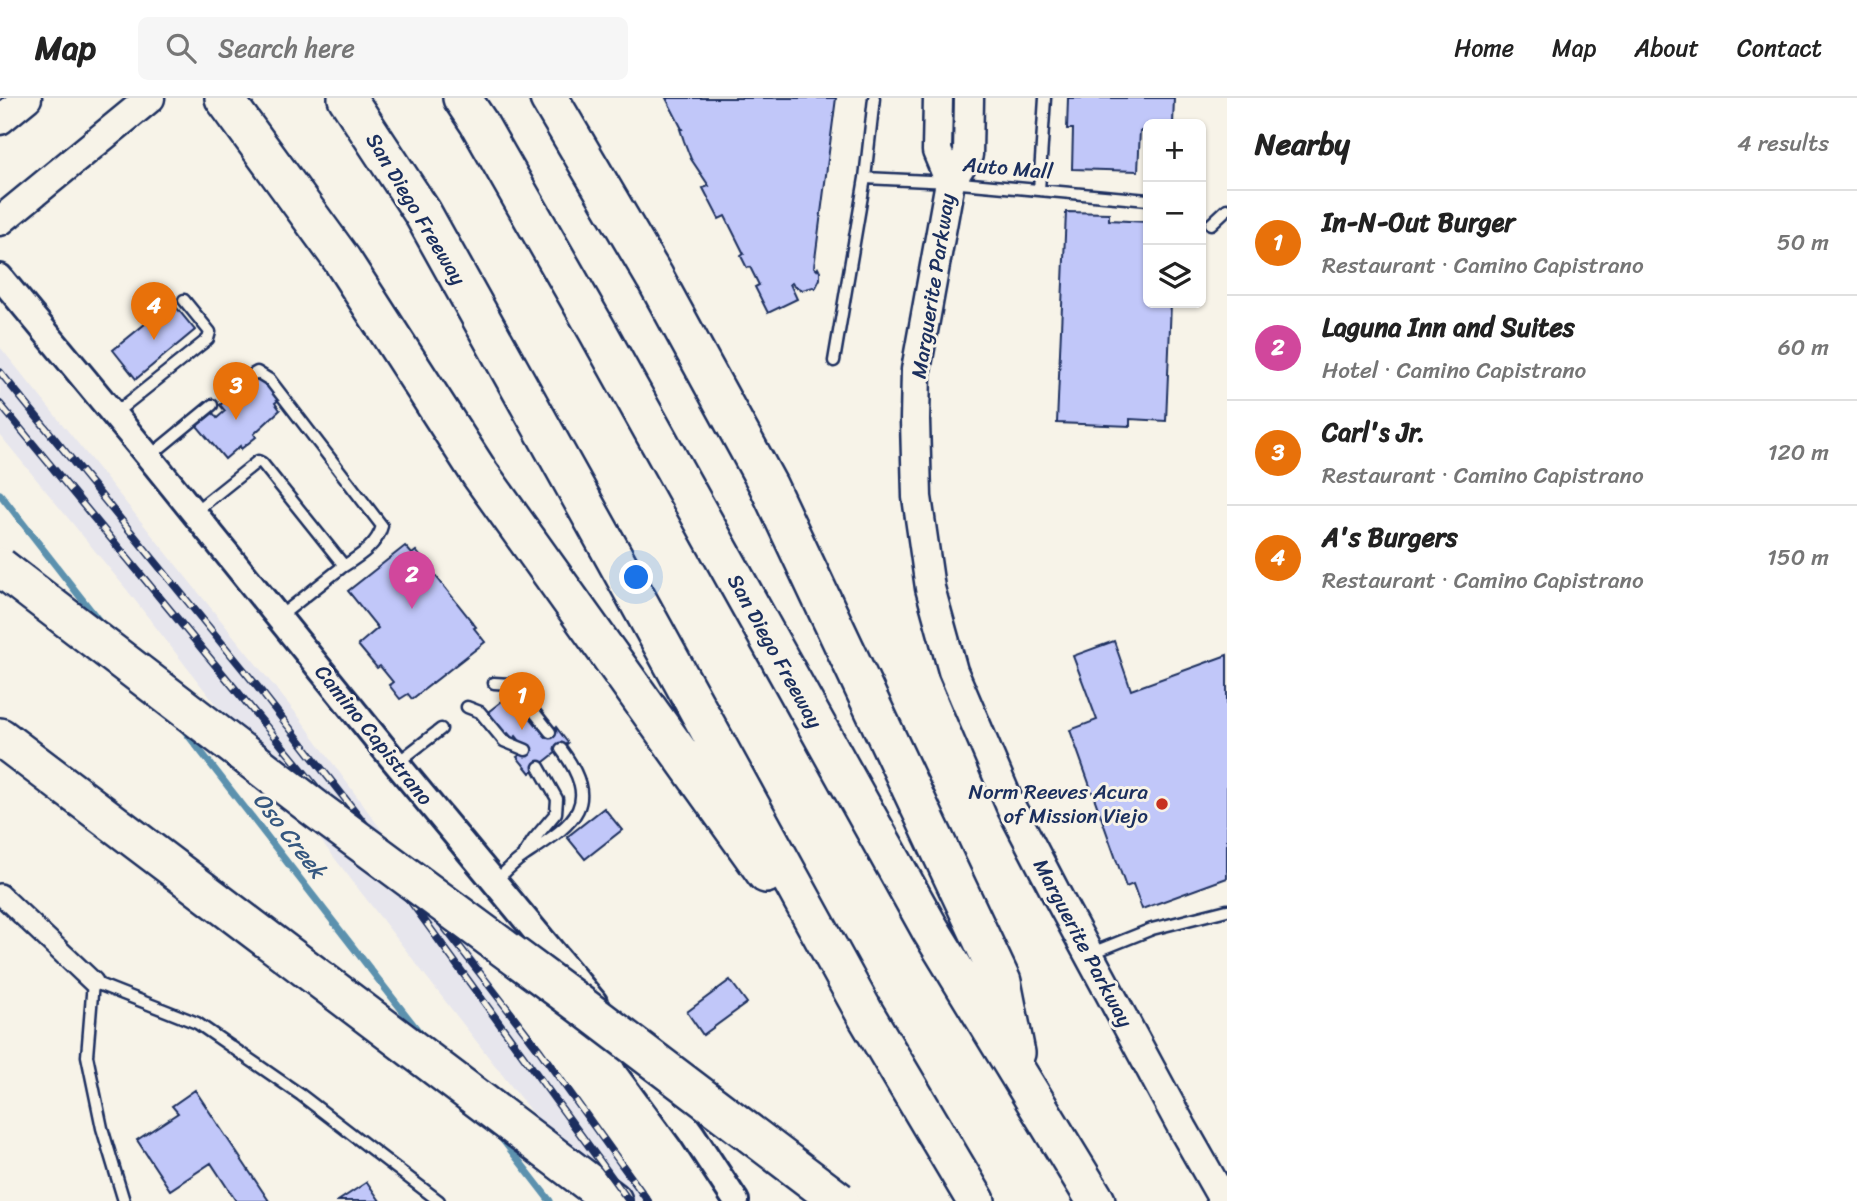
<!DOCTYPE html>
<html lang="en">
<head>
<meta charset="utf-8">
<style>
	body { margin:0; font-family:Sriracha,sans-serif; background:#f6f6f6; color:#222 }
	.controls { position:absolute; right:21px; top:21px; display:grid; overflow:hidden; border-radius:10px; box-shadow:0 2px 5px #0004 }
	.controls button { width:63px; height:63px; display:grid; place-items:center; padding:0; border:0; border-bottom:2px solid #e0e0e0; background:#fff; color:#222; font:35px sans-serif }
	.you { position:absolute; left:637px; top:480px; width:24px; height:24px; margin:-18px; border:5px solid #fff; border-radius:50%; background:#1a73e8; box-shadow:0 0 0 10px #1a73e833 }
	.badge { display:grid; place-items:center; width:46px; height:46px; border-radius:50%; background:#c8321e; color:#fff; font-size:23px; font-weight:700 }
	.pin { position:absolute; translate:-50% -58px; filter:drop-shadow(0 2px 4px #0008) }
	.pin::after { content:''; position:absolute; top:37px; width:24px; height:21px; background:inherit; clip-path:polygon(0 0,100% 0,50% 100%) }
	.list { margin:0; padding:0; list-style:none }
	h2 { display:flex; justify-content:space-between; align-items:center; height:91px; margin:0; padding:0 28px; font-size:30px }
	h2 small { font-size:23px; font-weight:400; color:#767676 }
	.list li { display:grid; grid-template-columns:46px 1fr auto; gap:21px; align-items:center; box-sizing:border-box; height:105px; padding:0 28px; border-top:2px solid #e0e0e0 }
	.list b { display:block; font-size:26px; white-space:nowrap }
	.list p { margin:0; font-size:23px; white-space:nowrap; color:#767676 }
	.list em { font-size:23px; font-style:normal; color:#767676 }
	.icon { flex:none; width:38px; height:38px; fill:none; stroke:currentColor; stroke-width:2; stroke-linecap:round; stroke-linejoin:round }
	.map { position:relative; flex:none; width:1227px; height:1103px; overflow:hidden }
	header { display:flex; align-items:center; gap:42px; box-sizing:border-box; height:98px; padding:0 35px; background:#fff; border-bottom:2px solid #e0e0e0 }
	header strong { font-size:33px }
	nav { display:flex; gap:38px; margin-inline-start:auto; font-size:24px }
	.search { width:490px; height:63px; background:#f6f6f6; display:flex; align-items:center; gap:18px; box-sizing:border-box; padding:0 24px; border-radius:10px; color:#767676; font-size:26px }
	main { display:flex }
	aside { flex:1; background:#fff }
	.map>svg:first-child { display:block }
	.built { fill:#e7e6ed }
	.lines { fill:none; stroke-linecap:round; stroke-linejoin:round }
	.stream { stroke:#5b91ae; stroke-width:7 }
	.building { fill:#c1c7f9; stroke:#1b2f5e; stroke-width:2 }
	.service-casing { stroke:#1b2f5e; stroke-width:15 }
	.minor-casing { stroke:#1b2f5e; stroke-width:24 }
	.tertiary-casing { stroke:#1b2f5e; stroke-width:30 }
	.secondary-casing { stroke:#1b2f5e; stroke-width:33 }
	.motorway-casing { stroke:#1b2f5e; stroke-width:42 }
	.service { stroke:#f7f3e8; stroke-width:10 }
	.minor { stroke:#f7f3e8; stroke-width:19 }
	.tertiary { stroke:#f7f3e8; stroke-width:24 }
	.secondary { stroke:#f7f3e8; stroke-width:28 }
	.motorway { stroke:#f7f3e8; stroke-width:37 }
	.rail-casing { stroke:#1b2f5e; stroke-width:8 }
	.rail { stroke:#f7f3e8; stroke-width:5; stroke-dasharray:16; stroke-linecap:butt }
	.motorway-bridge-casing { stroke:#1b2f5e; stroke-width:42; stroke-linecap:butt }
	.motorway-bridge { stroke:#f7f3e8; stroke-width:37 }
	.poi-dot { fill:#c8321e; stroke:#f7f3e8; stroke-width:2.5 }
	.labels { text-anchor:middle; stroke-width:6; stroke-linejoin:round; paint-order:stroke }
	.street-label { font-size:21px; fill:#1b2f5e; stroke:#f7f3e8 }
	.poi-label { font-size:21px; fill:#1b2f5e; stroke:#f7f3e8; text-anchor:end }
	.water-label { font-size:23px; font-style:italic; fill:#365880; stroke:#f7f3e8 }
</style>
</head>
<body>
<header>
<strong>Map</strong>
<div class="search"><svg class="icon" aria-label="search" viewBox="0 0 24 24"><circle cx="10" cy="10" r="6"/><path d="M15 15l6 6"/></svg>Search here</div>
<nav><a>Home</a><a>Map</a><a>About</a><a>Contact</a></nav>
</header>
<main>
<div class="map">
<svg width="1227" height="1103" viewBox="0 0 1227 1103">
	<rect width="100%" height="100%" fill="#f7f3e8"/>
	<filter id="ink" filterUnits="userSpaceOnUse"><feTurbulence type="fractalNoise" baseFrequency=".0143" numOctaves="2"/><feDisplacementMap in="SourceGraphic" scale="14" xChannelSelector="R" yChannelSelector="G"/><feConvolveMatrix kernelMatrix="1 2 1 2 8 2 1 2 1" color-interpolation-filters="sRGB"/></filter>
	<g filter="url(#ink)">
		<path class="built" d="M 0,249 L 299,619 L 652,1103 L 600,1103 L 127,492 L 0,337 Z"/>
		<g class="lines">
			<path class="stream" d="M 0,396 L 103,528
				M 181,628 L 423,939
				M 499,1037 L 550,1103"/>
		</g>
		<path class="building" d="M 666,0 L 836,0 L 814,169 L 817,172 L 818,170 L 820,174 L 820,181 L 815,191 L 813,189 L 802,192 L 794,188 L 792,185 L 790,186 L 797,201 L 768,215 L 755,189 L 759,187 L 750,169 L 747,170 L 741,158 L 744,156 L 725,118 L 719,121 L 703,90 L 709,88 L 691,61 L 684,43 L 680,31 L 682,31 Z
			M 1068,0 L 1174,0 L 1173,26 L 1148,26 L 1148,33 L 1140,33 L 1138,73 L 1072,71 L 1073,31 L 1067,31 Z
			M 1066,114 L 1109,115 L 1109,122 L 1148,124 L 1148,205 L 1171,205 L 1166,323 L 1130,321 L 1130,328 L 1057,325 Z
			M 172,204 L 195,232 L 136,281 L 113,252 Z
			M 260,278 L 280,301 L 275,305 L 280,312 L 254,336 L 256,339 L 241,351 L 240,348 L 225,361 L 197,328 L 213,315 L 217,320 L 225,313 L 220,307 L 237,293 L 239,296 Z
			M 405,448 L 412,456 L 416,453 L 476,529 L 474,530 L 485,544 L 412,601 L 408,596 L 400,601 L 389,587 L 393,584 L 380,568 L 377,570 L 358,547 L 378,530 L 348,493 Z
			M 1114,543 L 1131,592 L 1227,557 L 1227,780 L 1142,811 L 1133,786 L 1126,789 L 1070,632 L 1097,622 L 1073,558 Z
			M 511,591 L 547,636 L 556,629 L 568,645 L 530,675 L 517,659 L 527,652 L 516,638 L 513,641 L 508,635 L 505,637 L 488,614 L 506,600 L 503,597 Z
			M 604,710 L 622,732 L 585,761 L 567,739 Z
			M 730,882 L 747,905 L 703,937 L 687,914 Z
			M 195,992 L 269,1103 L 236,1103 L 211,1065 L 170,1092 L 137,1042 L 178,1015 L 172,1008 Z
			M 367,1084 L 380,1103 L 338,1103 Z"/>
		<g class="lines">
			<g class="service-casing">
				<path id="service" d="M 865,80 L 950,84 L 1148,102
					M 1039,92 L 1045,0
					M 1211,126 L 1227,111
					M 834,263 L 865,80 L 874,0
					M 230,292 L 240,284 L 257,274 L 270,282 L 382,428 C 377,448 358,459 341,470
					M 114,316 L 208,241 L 210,234 L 184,202
					M 150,358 L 212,307
					M 193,415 L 258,363 L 262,365 L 342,465 L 341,470 L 279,519
					M 494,585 L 510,586 L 520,596 L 550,634
					M 467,609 L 480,614 L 504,643 L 526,652
					M 397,665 L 441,631
					M 524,756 L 534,741 L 556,715 L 557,701 L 539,669
					M 495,784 C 504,775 513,765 524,758 C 572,726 604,709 561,651
					M 1092,855 L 1152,831 L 1227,812
					M 124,1103 L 102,1030 L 87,958 L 93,884 L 197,925 L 301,997 L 439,1103"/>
			</g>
			<g class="minor-casing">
				<path id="minor" d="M 0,796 L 93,884"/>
			</g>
			<g class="tertiary-casing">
				<path id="tertiary" d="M 0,179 L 149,359 L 387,654 L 594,904
					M 637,961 L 692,1036 L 736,1103"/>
			</g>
			<g class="secondary-casing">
				<path id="secondary" d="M 938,0 L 937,53 L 950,84
					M 969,0 L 968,57 L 950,84 L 916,272 L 915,322 L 917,399 L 930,490 L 953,573 L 1011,709 L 1059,801 L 1183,1031 L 1224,1103
					M 0,22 L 27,0
					M 0,123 L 150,0"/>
			</g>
			<g class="motorway-casing">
				<path id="motorway" d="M 224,0 L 342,162 L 480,376 L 766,776
					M 347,0 L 422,114 L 614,459 L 864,914 L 976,1103
					M 462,0 L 478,24 L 597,232 L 930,831 L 1096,1103
					M 549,0 L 655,180 L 768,387 L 1002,884 L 1016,955
					M 0,639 L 613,1103"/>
			</g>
			<use href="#service" class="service"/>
			<use href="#minor" class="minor"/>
			<use href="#tertiary" class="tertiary"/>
			<use href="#secondary" class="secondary"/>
			<use href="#motorway" class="motorway"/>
			<g class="rail-casing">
				<path id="rail" d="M 0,274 L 256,587 L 361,721 L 540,953 L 648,1103
					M 0,306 L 411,804 L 629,1103"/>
			</g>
			<use href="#rail" class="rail"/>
			<g class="motorway-bridge-casing">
				<path id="motorway-bridge" d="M 0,469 L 317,712 L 578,905 L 839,1103"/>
			</g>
			<use href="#motorway-bridge" class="motorway-bridge"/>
		</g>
	</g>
	<circle class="poi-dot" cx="1162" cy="706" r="7"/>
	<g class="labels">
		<g class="street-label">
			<text transform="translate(1008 70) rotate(5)" y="7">Auto Mall</text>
			<text transform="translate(416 111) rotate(59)" y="7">San Diego Freeway</text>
			<text transform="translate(933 188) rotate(-81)" y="7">Marguerite Parkway</text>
			<text transform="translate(775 553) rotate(61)" y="7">San Diego Freeway</text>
			<text transform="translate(374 637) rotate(51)" y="7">Camino Capistrano</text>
			<text transform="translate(1083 845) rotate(62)" y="7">Marguerite Parkway</text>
		</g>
		<g class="poi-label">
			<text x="1148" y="701">Norm Reeves Acura<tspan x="1148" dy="24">of Mission Viejo</tspan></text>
		</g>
		<g class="water-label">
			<text transform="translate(290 737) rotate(52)" y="8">Oso Creek</text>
		</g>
	</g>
</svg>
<div class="controls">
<button>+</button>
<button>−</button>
<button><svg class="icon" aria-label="layers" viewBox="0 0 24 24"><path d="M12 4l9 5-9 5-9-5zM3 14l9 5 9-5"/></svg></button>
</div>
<div class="you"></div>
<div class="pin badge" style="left:522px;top:632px;background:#e8710a">1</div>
<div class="pin badge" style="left:412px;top:511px;background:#d1479c">2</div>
<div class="pin badge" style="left:236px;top:322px;background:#e8710a">3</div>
<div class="pin badge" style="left:154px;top:242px;background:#e8710a">4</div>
</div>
<aside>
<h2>Nearby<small>4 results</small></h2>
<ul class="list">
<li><span class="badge" style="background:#e8710a">1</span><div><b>In-N-Out Burger</b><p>Restaurant · Camino Capistrano</p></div><em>50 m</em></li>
<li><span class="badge" style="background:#d1479c">2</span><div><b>Laguna Inn and Suites</b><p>Hotel · Camino Capistrano</p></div><em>60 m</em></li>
<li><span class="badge" style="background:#e8710a">3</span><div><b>Carl's Jr.</b><p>Restaurant · Camino Capistrano</p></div><em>120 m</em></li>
<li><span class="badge" style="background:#e8710a">4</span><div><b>A's Burgers</b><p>Restaurant · Camino Capistrano</p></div><em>150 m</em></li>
</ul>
</aside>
</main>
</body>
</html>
